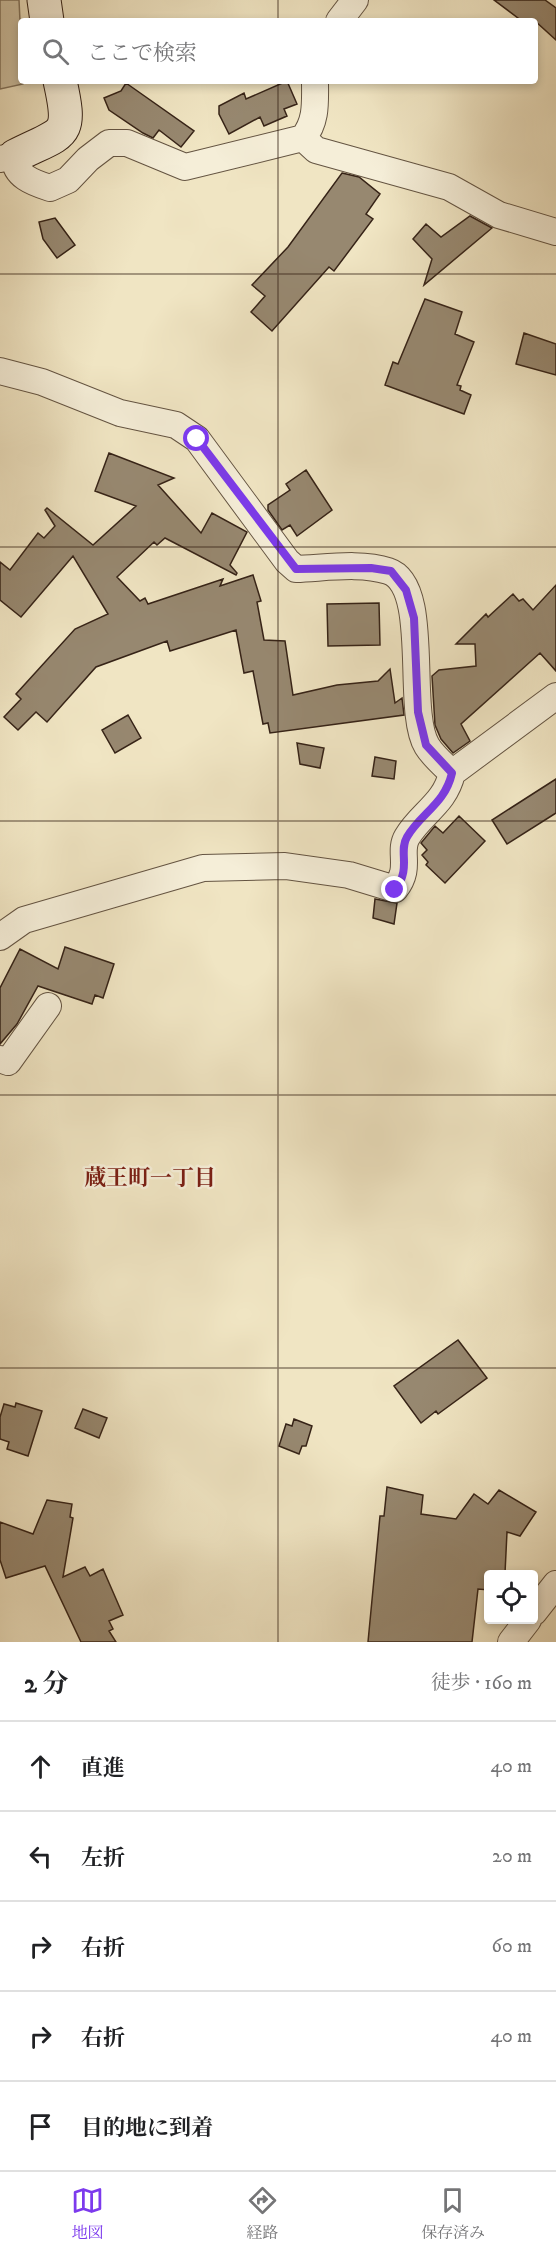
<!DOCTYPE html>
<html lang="ja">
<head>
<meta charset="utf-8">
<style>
	body { margin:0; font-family:"IM FELL DW Pica","Noto Serif JP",serif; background:#f2f2f2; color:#202124 }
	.controls { position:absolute; right:18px; bottom:18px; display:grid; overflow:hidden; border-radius:6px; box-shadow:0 3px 9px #0003 }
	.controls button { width:54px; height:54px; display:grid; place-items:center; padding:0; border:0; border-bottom:2px solid #e0e0e0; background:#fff; color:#202124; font:30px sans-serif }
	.stop { position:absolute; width:18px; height:18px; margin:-14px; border:4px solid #7c3aed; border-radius:50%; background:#fff }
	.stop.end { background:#7c3aed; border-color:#fff; box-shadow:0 2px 6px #0008 }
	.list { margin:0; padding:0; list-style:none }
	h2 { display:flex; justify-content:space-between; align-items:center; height:78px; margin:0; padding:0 24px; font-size:26px }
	h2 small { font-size:20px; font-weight:400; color:#757577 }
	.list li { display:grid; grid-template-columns:39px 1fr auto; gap:18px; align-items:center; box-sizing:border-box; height:90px; padding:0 24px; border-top:2px solid #e0e0e0 }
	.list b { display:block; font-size:22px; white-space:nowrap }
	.list em { font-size:20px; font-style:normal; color:#757577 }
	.icon { flex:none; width:33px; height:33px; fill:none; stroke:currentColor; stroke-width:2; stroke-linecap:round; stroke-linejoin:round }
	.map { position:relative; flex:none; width:556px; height:1642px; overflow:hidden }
	.search { position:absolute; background:#fff; box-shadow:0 3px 9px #0003; left:18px; right:18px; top:18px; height:66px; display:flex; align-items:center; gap:15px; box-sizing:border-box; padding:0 21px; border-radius:6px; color:#757577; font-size:22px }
	.sheet { height:528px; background:#fff }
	nav { display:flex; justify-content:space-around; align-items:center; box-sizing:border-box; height:84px; border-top:2px solid #e0e0e0; background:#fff; font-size:16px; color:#757577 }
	nav a { display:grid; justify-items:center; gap:3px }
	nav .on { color:#7c3aed }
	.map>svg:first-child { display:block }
	.green { fill:#d0c4a6; stroke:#83745e; stroke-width:1.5 }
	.building { fill:#978870; stroke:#362317; stroke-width:1.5 }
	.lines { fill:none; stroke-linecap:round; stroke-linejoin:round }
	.street-casing { stroke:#645442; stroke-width:28 }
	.secondary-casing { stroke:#362317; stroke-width:35 }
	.street { stroke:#f5eed8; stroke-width:26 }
	.secondary { stroke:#f5eed8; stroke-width:33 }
	.route { stroke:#7c3aed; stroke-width:8 }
	.grid { fill:none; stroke:#362317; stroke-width:1.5; stroke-opacity:0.55 }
	.labels { text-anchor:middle; stroke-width:5; stroke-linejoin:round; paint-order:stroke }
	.neighbourhood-label { font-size:22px; font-weight:bold; fill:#7a1f14; stroke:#f5eed8 }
</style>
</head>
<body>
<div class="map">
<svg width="556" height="1642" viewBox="0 0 556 1642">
	<rect width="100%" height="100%" fill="#f0e5c3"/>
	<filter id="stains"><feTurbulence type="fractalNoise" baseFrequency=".00333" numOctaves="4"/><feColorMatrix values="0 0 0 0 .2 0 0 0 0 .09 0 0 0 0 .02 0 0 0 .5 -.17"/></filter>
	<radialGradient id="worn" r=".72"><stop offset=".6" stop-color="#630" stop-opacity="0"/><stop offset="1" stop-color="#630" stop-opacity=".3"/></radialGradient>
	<path class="green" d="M 0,0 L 19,0 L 23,84 L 0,89 Z"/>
	<path class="building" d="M 494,0 L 545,0 L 556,8 L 556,40 L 535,21 L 522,21 Z
		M 287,81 L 297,104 L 284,109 L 287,116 L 264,126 L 260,117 L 229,134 L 219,114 L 219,106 L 244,93 L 246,99 Z
		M 126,83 L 194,131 L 181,147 L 159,130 L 153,138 L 143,133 L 109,110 L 104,98 L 121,91 Z
		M 342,173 L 359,177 L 380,194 L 366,214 L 373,219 L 334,271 L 329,267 L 272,331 L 251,312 L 265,296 L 252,285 L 288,247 Z
		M 470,216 L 492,228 L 424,285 L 432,259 L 413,239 L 426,224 L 441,237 Z
		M 55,218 L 75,245 L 57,258 L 43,239 L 39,222 Z
		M 425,299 L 462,312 L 455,334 L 474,342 L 457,385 L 461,386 L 460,390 L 471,395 L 464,414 L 385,385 L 393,362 L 398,364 Z
		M 524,333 L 556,344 L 556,375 L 516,364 Z
		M 109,453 L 174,478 L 158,485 L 201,533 L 212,513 L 247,532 L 230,565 L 237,573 L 236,575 L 165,538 L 157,545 L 154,542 L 117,577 L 140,601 L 145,598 L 148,604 L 223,579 L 220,586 L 253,575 L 261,601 L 257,602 L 264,640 L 285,641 L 293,695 L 337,685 L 378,681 L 390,669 L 395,703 L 402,698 L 404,715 L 270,733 L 268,723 L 263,724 L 253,671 L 244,673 L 236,630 L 170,651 L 167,641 L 96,667 L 47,722 L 36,712 L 18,730 L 4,717 L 21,699 L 16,694 L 75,629 L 108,614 L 73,556 L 21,617 L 0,600 L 0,562 L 10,570 L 38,533 L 44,538 L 55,526 L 45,510 L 47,508 L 93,545 L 136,506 L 95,491 Z
		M 306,470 L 332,510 L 297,536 L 290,525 L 282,530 L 268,510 L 268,505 L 290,490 L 286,484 Z
		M 556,585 L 556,671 L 540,653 L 461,724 L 470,741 L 453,753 L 441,739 L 435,725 L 432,676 L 439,670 L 476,666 L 475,644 L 456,644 L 486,614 L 488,617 L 513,594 L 519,601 L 523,599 L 533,610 Z
		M 379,603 L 380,645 L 328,646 L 327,604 Z
		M 128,715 L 141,738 L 115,753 L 102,730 Z
		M 297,743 L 324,748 L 320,768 L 300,764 Z
		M 375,757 L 396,761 L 394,779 L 372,776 Z
		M 556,779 L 556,813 L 507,844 L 492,820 Z
		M 459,816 L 485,841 L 445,883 L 426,865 L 428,862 L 422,855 L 427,850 L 421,843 L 435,826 L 443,833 Z
		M 375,899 L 397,903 L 394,924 L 373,918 Z
		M 65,947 L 114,964 L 103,998 L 95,995 L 92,1004 L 38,986 L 17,1024 L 0,1044 L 0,988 L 20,949 L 58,969 Z
		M 458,1340 L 487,1378 L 438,1414 L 436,1411 L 421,1423 L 394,1386 Z
		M 16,1403 L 42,1411 L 28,1456 L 7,1449 L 9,1442 L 0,1439 L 0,1417 L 4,1404 L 15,1407 Z
		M 83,1409 L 107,1418 L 99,1438 L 75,1428 Z
		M 294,1419 L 312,1426 L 306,1446 L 302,1446 L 299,1454 L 279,1446 L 286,1424 L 292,1426 Z
		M 387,1487 L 423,1495 L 421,1514 L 456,1519 L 474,1494 L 488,1504 L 499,1490 L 536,1512 L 520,1536 L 507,1532 L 505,1573 L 489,1575 L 489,1590 L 478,1589 L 472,1642 L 368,1642 L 380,1516 L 384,1516 Z
		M 47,1500 L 72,1504 L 70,1517 L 73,1518 L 63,1577 L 85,1567 L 90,1576 L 103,1569 L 123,1615 L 109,1621 L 113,1629 L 109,1631 L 116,1642 L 81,1642 L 45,1566 L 6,1578 L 0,1560 L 0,1522 L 33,1534 Z"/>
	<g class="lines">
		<g class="street-casing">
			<path id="street" d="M 339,21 L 355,0
				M 303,138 L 316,150 L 449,187 L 499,215 L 556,232
				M 0,159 L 15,156 C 13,176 34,183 50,188 L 68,180 L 88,159 L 109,143 L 127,143 L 185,167 L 303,138 C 317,121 315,102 315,81
				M 0,371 L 42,382 L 120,413 L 176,425 L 197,439 L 287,561 L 296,569 C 325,568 361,562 388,571 C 432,585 405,710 427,746 C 433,756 444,765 452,773 C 445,804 421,813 407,837 C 398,852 412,868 395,889 L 349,875 L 285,866 L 203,868 L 24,920 L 0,937
				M 452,773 L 556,696
				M 0,1059 L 8,1062 L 48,1006
				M 534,1612 L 556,1584
				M 511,1642 L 528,1620"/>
		</g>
		<g class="secondary-casing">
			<path id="secondary" d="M 44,0 L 47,21
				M 15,156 C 64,131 73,139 60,81"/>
		</g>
		<use href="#street" class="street"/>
		<use href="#secondary" class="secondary"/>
	</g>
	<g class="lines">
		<path class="route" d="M 197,439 L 296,569 L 371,568 L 391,571 L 406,590 L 414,618 L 418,712 L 426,745 L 452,773 C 445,804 421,813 407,837 C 398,852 412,868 395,890"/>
	</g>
	<path class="grid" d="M 278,0 L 278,21M 278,81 L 278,1642M 0,274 L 556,274M 0,547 L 556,547M 0,821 L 556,821M 0,1095 L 556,1095M 0,1368 L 556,1368"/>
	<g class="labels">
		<g class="neighbourhood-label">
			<text x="150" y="1185">蔵王町一丁目</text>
		</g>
	</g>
	<rect width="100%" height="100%" filter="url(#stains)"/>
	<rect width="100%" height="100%" fill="url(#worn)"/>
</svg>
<div class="controls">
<button><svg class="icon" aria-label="locate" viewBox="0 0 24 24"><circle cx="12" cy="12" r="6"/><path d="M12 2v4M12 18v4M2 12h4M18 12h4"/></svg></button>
</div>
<div class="stop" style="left:197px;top:439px"></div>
<div class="stop end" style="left:395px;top:890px"></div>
<div class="search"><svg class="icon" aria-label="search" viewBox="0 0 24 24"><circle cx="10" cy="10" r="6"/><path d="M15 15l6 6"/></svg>ここで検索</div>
</div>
<section class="sheet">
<h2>2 分<small>徒歩 · 160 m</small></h2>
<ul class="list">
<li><svg class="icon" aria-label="ahead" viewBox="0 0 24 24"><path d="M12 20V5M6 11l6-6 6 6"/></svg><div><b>直進</b></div><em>40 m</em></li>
<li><svg class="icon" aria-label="left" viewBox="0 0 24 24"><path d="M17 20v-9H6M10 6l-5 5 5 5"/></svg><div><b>左折</b></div><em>20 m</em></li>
<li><svg class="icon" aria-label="right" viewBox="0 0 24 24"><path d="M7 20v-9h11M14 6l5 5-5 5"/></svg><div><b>右折</b></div><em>60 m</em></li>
<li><svg class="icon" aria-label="right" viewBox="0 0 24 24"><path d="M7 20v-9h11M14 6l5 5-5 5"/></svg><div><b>右折</b></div><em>40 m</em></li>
<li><svg class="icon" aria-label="arrive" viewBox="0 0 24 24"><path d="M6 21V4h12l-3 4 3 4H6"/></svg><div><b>目的地に到着</b></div></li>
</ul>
</section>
<nav>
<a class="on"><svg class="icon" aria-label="map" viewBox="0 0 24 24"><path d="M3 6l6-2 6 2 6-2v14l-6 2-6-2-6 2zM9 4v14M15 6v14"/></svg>地図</a>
<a><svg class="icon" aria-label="directions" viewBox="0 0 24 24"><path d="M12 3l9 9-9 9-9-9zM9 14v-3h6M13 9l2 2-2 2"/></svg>経路</a>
<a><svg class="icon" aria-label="saved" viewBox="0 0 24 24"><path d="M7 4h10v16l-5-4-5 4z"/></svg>保存済み</a>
</nav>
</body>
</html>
